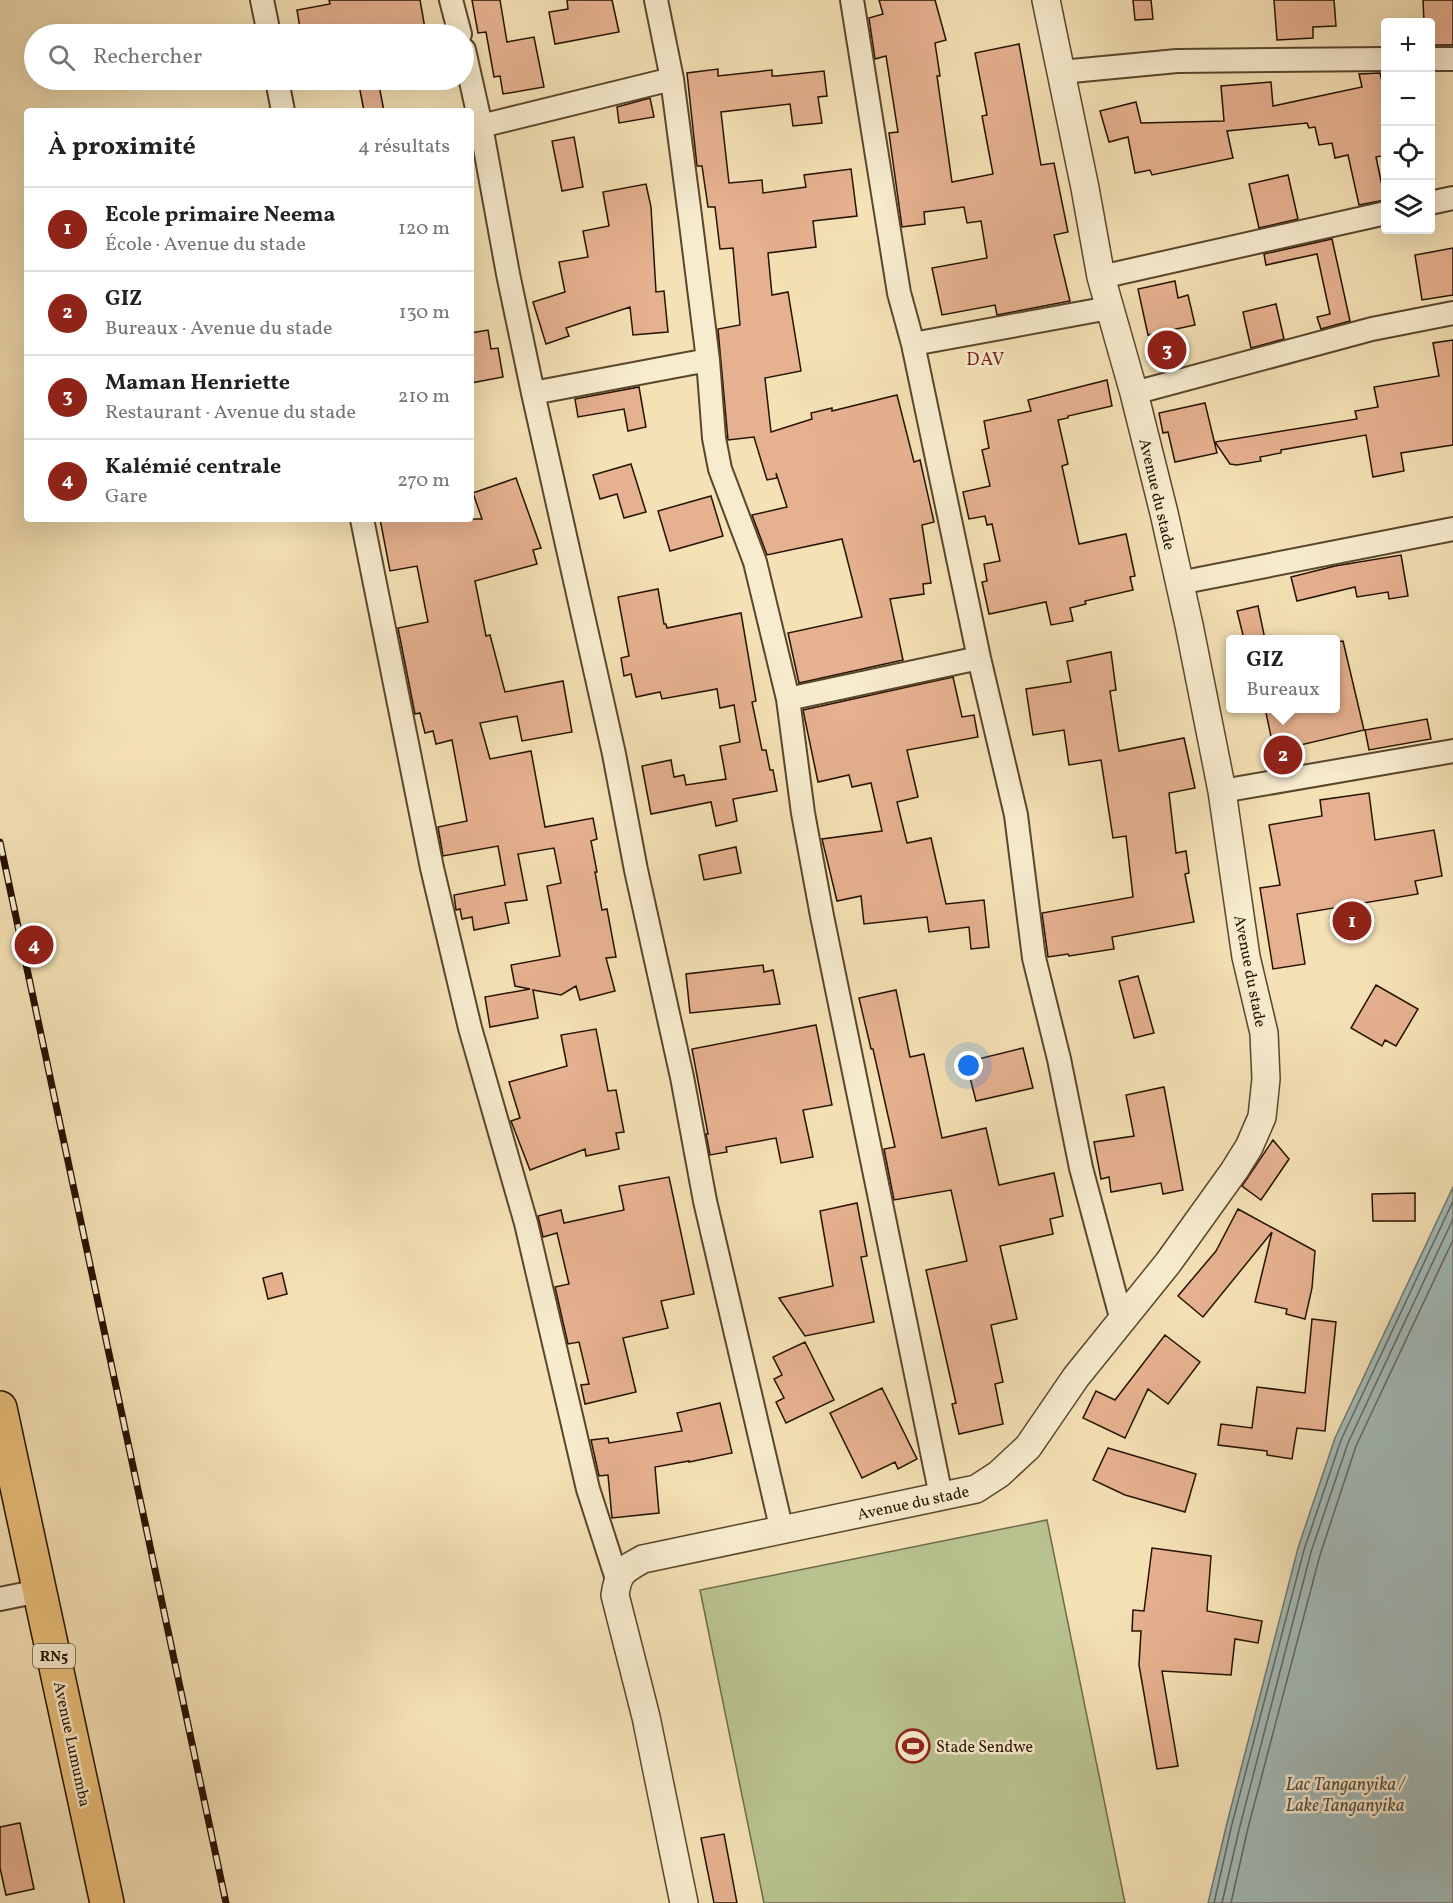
<!DOCTYPE html>
<html lang="fr">
<head>
<meta charset="utf-8">
<style>
	body { margin:0; font-family:Vollkorn,serif; background:#f2f2f2; color:#202124 }
	.controls { position:absolute; right:18px; top:18px; display:grid; overflow:hidden; border-radius:6px; box-shadow:0 6px 24px #0002 }
	.controls button { width:54px; height:54px; display:grid; place-items:center; padding:0; border:0; border-bottom:2px solid #e0e0e0; background:#fff; color:#202124; font:30px sans-serif }
	.you { position:absolute; left:969px; top:1066px; width:21px; height:21px; margin:-15px; border:4px solid #fff; border-radius:50%; background:#1a73e8; box-shadow:0 0 0 9px #1a73e833 }
	.badge { display:grid; place-items:center; width:39px; height:39px; border-radius:50%; background:#8f2418; color:#fff; font-size:20px; font-weight:700 }
	.pin { position:absolute; translate:-50% -50%; border:3px solid #fff; box-shadow:0 2px 6px #0006 }
	.popup { position:absolute; left:1226px; top:635px; width:114px; height:78px; box-sizing:border-box; display:grid; place-content:center; border-radius:6px; background:#fff; filter:drop-shadow(0 2px 4px #0005); font-size:20px; white-space:nowrap; color:#757577 }
	.popup b { font-size:22px; color:#202124 }
	.popup::after { content:''; position:absolute; left:50%; top:100%; margin-left:-12px; border:12px solid transparent; border-top-color:#fff }
	.list { margin:0; padding:0; list-style:none }
	h2 { display:flex; justify-content:space-between; align-items:center; height:78px; margin:0; padding:0 24px; font-size:26px }
	h2 small { font-size:20px; font-weight:400; color:#757577 }
	.list li { display:grid; grid-template-columns:39px 1fr auto; gap:18px; align-items:center; box-sizing:border-box; height:84px; padding:0 24px; border-top:2px solid #e0e0e0 }
	.list b { display:block; font-size:22px; white-space:nowrap }
	.list p { margin:0; font-size:20px; white-space:nowrap; color:#757577 }
	.list em { font-size:20px; font-style:normal; color:#757577 }
	.icon { flex:none; width:33px; height:33px; fill:none; stroke:currentColor; stroke-width:2; stroke-linecap:round; stroke-linejoin:round }
	.map { position:relative; flex:none; width:1453px; height:1903px; overflow:hidden }
	.search { position:absolute; background:#fff; box-shadow:0 6px 24px #0002; left:24px; top:24px; width:450px; height:66px; display:flex; align-items:center; gap:15px; box-sizing:border-box; padding:0 21px; border-radius:33px; color:#757577; font-size:22px }
	.panel { position:absolute; background:#fff; box-shadow:0 6px 24px #0002; left:24px; top:108px; width:450px; height:414px; border-radius:6px }
	.map>svg:first-child { display:block }
	.green { fill:#b9c390; stroke:#6f6a48; stroke-width:1.5 }
	.water { fill:#a2bab9; stroke:#70776f; stroke-width:1.5 }
	.lines { fill:none; stroke-linecap:round; stroke-linejoin:round }
	.shore { stroke:#64665c; stroke-width:1.5 }
	.building { fill:#e6b190; stroke:#251200; stroke-width:1.5 }
	.minor-casing { stroke:#59462d; stroke-width:26 }
	.tertiary-casing { stroke:#59462d; stroke-width:30 }
	.trunk-casing { stroke:#251200; stroke-width:36 }
	.minor { stroke:#f8eccf; stroke-width:22 }
	.tertiary { stroke:#f8eccf; stroke-width:27 }
	.trunk { stroke:#eac07a; stroke-width:33 }
	.rail-casing { stroke:#251200; stroke-width:7 }
	.rail { stroke:#f8eccf; stroke-width:4.5; stroke-dasharray:14; stroke-linecap:butt }
	.labels { text-anchor:middle; stroke-width:5; stroke-linejoin:round; paint-order:stroke }
	.shield { fill:#f8eccf; stroke:#64533e; stroke-width:1.5 }
	.shield-label { font-size:15px; font-weight:bold; fill:#251200 }
	.street-label { font-size:16px; fill:#251200; stroke:#f8eccf }
	.poi-label { font-size:16px; fill:#251200; stroke:#f8eccf; text-anchor:start }
	.neighbourhood-label { font-size:18px; letter-spacing:1.5px; fill:#7a1f14; stroke:#f8eccf }
	.water-label { font-size:18px; font-style:italic; fill:#514d41; stroke:#f8eccf }
</style>
</head>
<body>
<div class="map">
<svg width="1453" height="1903" viewBox="0 0 1453 1903">
	<rect width="100%" height="100%" fill="#f4e1b5"/>
	<filter id="stains"><feTurbulence type="fractalNoise" baseFrequency=".00333" numOctaves="4"/><feColorMatrix values="0 0 0 0 .2 0 0 0 0 .09 0 0 0 0 .02 0 0 0 .5 -.17"/></filter>
	<radialGradient id="worn" r=".72"><stop offset=".6" stop-color="#630" stop-opacity="0"/><stop offset="1" stop-color="#630" stop-opacity=".3"/></radialGradient>
	<path class="green" d="M 1047,1520 L 1125,1903 L 764,1903 L 700,1590 Z"/>
	<path class="water" d="M 1453,1187 L 1453,1903 L 1208,1903 L 1227,1823 L 1298,1548 L 1335,1438 Z"/>
	<g class="lines">
		<path class="shore" d="M 1214,1903 L 1232,1824 L 1304,1550 L 1341,1440 L 1453,1201
			M 1222,1903 L 1240,1826 L 1311,1552 L 1348,1443 L 1453,1219
			M 1231,1903 L 1248,1828 L 1320,1555 L 1356,1446 L 1453,1240"/>
	</g>
	<path class="building" d="M 329,0 L 420,0 L 426,34 L 301,34 L 297,10 L 330,4 Z
		M 472,0 L 500,0 L 507,42 L 534,37 L 544,87 L 503,94 L 500,76 L 494,77 L 486,32 L 478,33 Z
		M 567,0 L 612,0 L 619,32 L 555,44 L 549,12 L 568,9 Z
		M 879,0 L 935,0 L 946,40 L 935,43 L 940,76 L 937,76 L 952,182 L 993,174 L 982,116 L 987,115 L 975,53 L 1019,44 L 1041,165 L 1054,163 L 1068,232 L 1054,235 L 1070,301 L 997,315 L 995,305 L 942,315 L 932,268 L 987,258 L 981,221 L 967,223 L 964,207 L 924,212 L 925,224 L 902,227 L 889,133 L 898,132 L 886,56 L 875,59 L 869,18 L 883,14 Z
		M 1133,0 L 1151,0 L 1153,19 L 1135,20 Z
		M 1274,0 L 1334,0 L 1336,26 L 1313,27 L 1313,38 L 1277,40 Z
		M 1423,0 L 1453,0 L 1453,45 L 1431,45 L 1431,22 L 1424,22 Z
		M 718,69 L 718,76 L 772,70 L 772,76 L 776,76 L 824,71 L 827,96 L 818,97 L 822,123 L 793,126 L 790,104 L 721,112 L 729,183 L 762,180 L 763,193 L 806,187 L 804,175 L 851,169 L 857,216 L 813,221 L 816,247 L 768,253 L 772,295 L 788,292 L 801,371 L 765,378 L 771,432 L 812,419 L 811,413 L 832,408 L 832,411 L 897,395 L 914,462 L 920,460 L 934,522 L 922,525 L 931,583 L 923,584 L 924,594 L 890,599 L 903,660 L 799,683 L 788,633 L 862,617 L 842,539 L 767,555 L 752,515 L 787,507 L 776,473 L 777,478 L 767,480 L 754,437 L 728,440 L 718,329 L 740,325 L 733,248 L 720,249 L 715,207 L 708,207 L 702,166 L 697,166 L 687,73 Z
		M 1380,73 L 1386,100 L 1386,155 L 1376,157 L 1385,200 L 1359,205 L 1348,155 L 1335,158 L 1332,143 L 1319,145 L 1315,127 L 1309,128 L 1307,123 L 1227,131 L 1233,158 L 1152,175 L 1150,170 L 1135,173 L 1128,137 L 1109,142 L 1100,111 L 1136,102 L 1141,123 L 1224,121 L 1221,86 L 1271,82 L 1273,106 L 1362,87 L 1359,74 Z
		M 358,80 L 378,80 L 384,111 L 364,111 Z
		M 650,98 L 654,117 L 619,123 L 617,107 Z
		M 574,137 L 583,187 L 562,191 L 552,141 Z
		M 1288,175 L 1298,219 L 1259,228 L 1249,184 Z
		M 646,184 L 651,207 L 656,292 L 664,291 L 668,332 L 633,335 L 630,307 L 566,328 L 569,336 L 546,344 L 533,302 L 565,292 L 559,262 L 588,257 L 583,231 L 609,226 L 603,192 Z
		M 1332,239 L 1350,321 L 1321,329 L 1317,317 L 1330,314 L 1317,254 L 1266,265 L 1264,254 Z
		M 1453,248 L 1453,295 L 1422,300 L 1415,255 Z
		M 1175,281 L 1178,298 L 1188,295 L 1195,325 L 1148,335 L 1138,289 Z
		M 1276,304 L 1284,339 L 1251,348 L 1243,312 Z
		M 488,330 L 491,349 L 498,348 L 503,377 L 471,383 L 471,333 Z
		M 1453,340 L 1453,445 L 1401,453 L 1404,471 L 1373,477 L 1366,435 L 1281,450 L 1281,453 L 1260,457 L 1261,461 L 1237,465 L 1230,464 L 1215,442 L 1357,419 L 1355,411 L 1378,407 L 1374,387 L 1439,376 L 1433,343 Z
		M 1107,380 L 1112,406 L 1068,416 L 1068,418 L 1058,420 L 1068,464 L 1062,466 L 1079,544 L 1126,534 L 1135,576 L 1130,577 L 1133,590 L 1085,601 L 1086,604 L 1070,608 L 1073,621 L 1051,625 L 1046,602 L 989,614 L 982,582 L 987,581 L 984,564 L 1000,561 L 992,524 L 987,525 L 985,516 L 969,519 L 963,492 L 990,486 L 982,450 L 989,448 L 984,421 L 1031,411 L 1028,400 Z
		M 639,387 L 646,427 L 628,431 L 624,409 L 578,417 L 575,399 Z
		M 1205,403 L 1217,453 L 1175,462 L 1168,432 L 1163,433 L 1159,413 Z
		M 631,464 L 646,512 L 624,518 L 617,494 L 600,499 L 593,475 Z
		M 516,478 L 541,548 L 533,550 L 537,564 L 475,581 L 486,636 L 490,635 L 505,692 L 563,681 L 572,732 L 522,741 L 517,716 L 480,723 L 490,759 L 531,751 L 545,827 L 593,818 L 597,839 L 591,841 L 597,872 L 595,872 L 602,910 L 607,909 L 616,957 L 606,958 L 615,991 L 580,1000 L 576,986 L 561,995 L 533,990 L 538,1018 L 490,1027 L 485,997 L 530,989 L 515,986 L 511,965 L 560,956 L 547,886 L 561,883 L 554,848 L 518,854 L 527,900 L 505,903 L 509,923 L 474,930 L 472,917 L 462,919 L 460,909 L 456,910 L 454,895 L 505,885 L 498,846 L 443,856 L 438,827 L 467,821 L 452,740 L 436,744 L 433,731 L 425,733 L 420,713 L 415,714 L 398,628 L 428,622 L 417,566 L 390,571 L 380,519 L 482,519 L 473,493 Z
		M 711,496 L 723,536 L 670,551 L 658,511 Z
		M 1401,555 L 1408,596 L 1389,599 L 1388,592 L 1357,597 L 1355,587 L 1297,601 L 1291,577 L 1335,566 Z
		M 658,589 L 664,624 L 666,624 L 667,628 L 741,613 L 756,701 L 752,702 L 762,750 L 766,750 L 770,770 L 773,770 L 777,791 L 733,799 L 737,821 L 716,826 L 711,802 L 651,814 L 642,766 L 671,760 L 674,777 L 684,775 L 686,785 L 726,779 L 720,746 L 740,742 L 734,705 L 720,708 L 717,689 L 662,699 L 660,692 L 636,697 L 631,674 L 624,676 L 621,658 L 629,656 L 618,597 Z
		M 1258,606 L 1265,639 L 1244,639 L 1237,611 Z
		M 1343,641 L 1364,730 L 1296,746 L 1299,760 L 1277,765 L 1265,708 L 1335,708 L 1335,642 Z
		M 1111,652 L 1116,690 L 1110,691 L 1119,751 L 1184,738 L 1195,788 L 1169,793 L 1176,853 L 1186,851 L 1189,873 L 1185,874 L 1194,922 L 1112,937 L 1114,949 L 1069,956 L 1068,954 L 1048,957 L 1042,913 L 1133,897 L 1126,836 L 1113,838 L 1101,760 L 1069,765 L 1064,730 L 1033,735 L 1026,689 L 1071,682 L 1067,661 Z
		M 953,677 L 962,717 L 974,715 L 978,737 L 907,750 L 918,797 L 897,802 L 907,843 L 931,838 L 946,904 L 984,900 L 989,947 L 971,949 L 969,927 L 929,932 L 927,917 L 864,924 L 861,896 L 837,901 L 822,839 L 882,831 L 871,783 L 852,787 L 849,775 L 818,782 L 803,710 Z
		M 1427,719 L 1431,739 L 1369,750 L 1365,730 Z
		M 1369,793 L 1375,840 L 1434,830 L 1442,876 L 1415,881 L 1418,894 L 1297,914 L 1305,964 L 1273,969 L 1260,888 L 1280,885 L 1269,825 L 1322,816 L 1320,800 Z
		M 736,847 L 741,873 L 704,880 L 699,855 Z
		M 763,965 L 764,972 L 773,970 L 780,1004 L 690,1013 L 686,974 Z
		M 1138,976 L 1154,1033 L 1134,1038 L 1119,981 Z
		M 1376,985 L 1418,1009 L 1396,1046 L 1385,1040 L 1382,1046 L 1351,1028 Z
		M 896,990 L 910,1057 L 924,1054 L 942,1138 L 986,1128 L 999,1185 L 1054,1173 L 1063,1216 L 1050,1219 L 1053,1234 L 1000,1246 L 1017,1319 L 991,1325 L 1003,1382 L 995,1384 L 1003,1424 L 959,1434 L 952,1404 L 956,1403 L 926,1270 L 967,1261 L 951,1190 L 894,1200 L 884,1149 L 895,1147 L 873,1049 L 871,1049 L 859,998 Z
		M 816,1025 L 832,1105 L 803,1110 L 813,1157 L 781,1163 L 776,1138 L 726,1147 L 727,1152 L 710,1155 L 706,1134 L 708,1134 L 692,1049 Z
		M 596,1029 L 608,1091 L 616,1090 L 624,1132 L 616,1133 L 619,1149 L 586,1156 L 585,1149 L 530,1170 L 511,1121 L 520,1118 L 509,1082 L 567,1066 L 561,1035 Z
		M 1023,1048 L 1033,1088 L 976,1101 L 966,1062 Z
		M 1164,1087 L 1183,1190 L 1163,1194 L 1161,1183 L 1111,1192 L 1109,1177 L 1101,1179 L 1094,1142 L 1134,1136 L 1126,1095 Z
		M 1273,1140 L 1289,1159 L 1261,1200 L 1242,1186 Z
		M 669,1177 L 694,1294 L 661,1301 L 668,1328 L 623,1338 L 636,1392 L 585,1404 L 581,1385 L 589,1384 L 579,1342 L 568,1344 L 555,1287 L 569,1284 L 557,1233 L 543,1237 L 538,1216 L 561,1210 L 564,1223 L 624,1210 L 619,1186 Z
		M 1415,1193 L 1415,1221 L 1373,1221 L 1372,1194 Z
		M 857,1203 L 867,1256 L 861,1257 L 874,1322 L 805,1336 L 779,1298 L 833,1286 L 820,1211 Z
		M 1238,1209 L 1315,1251 L 1312,1288 L 1305,1319 L 1286,1314 L 1287,1309 L 1255,1302 L 1272,1232 L 1203,1317 L 1178,1296 L 1216,1251 Z
		M 282,1273 L 287,1294 L 268,1299 L 263,1278 Z
		M 1312,1319 L 1336,1322 L 1325,1431 L 1297,1428 L 1292,1459 L 1267,1455 L 1267,1451 L 1218,1445 L 1221,1424 L 1252,1428 L 1257,1387 L 1305,1393 Z
		M 1165,1335 L 1200,1362 L 1168,1404 L 1148,1389 L 1125,1438 L 1083,1418 L 1096,1391 L 1115,1400 Z
		M 805,1342 L 834,1400 L 786,1423 L 776,1402 L 784,1398 L 774,1379 L 782,1375 L 773,1357 Z
		M 882,1388 L 917,1459 L 898,1469 L 895,1462 L 862,1478 L 830,1413 Z
		M 720,1403 L 732,1453 L 689,1462 L 689,1461 L 655,1467 L 659,1513 L 612,1518 L 608,1475 L 599,1476 L 591,1440 L 608,1438 L 609,1443 L 682,1431 L 677,1413 Z
		M 1108,1448 L 1196,1474 L 1185,1512 L 1125,1495 L 1093,1480 Z
		M 1152,1548 L 1211,1556 L 1207,1611 L 1262,1621 L 1258,1643 L 1235,1639 L 1231,1675 L 1162,1671 L 1178,1766 L 1157,1769 L 1139,1665 L 1141,1631 L 1132,1631 L 1133,1610 L 1144,1611 Z
		M 20,1823 L 34,1889 L 6,1895 L 0,1868 L 0,1827 Z
		M 724,1834 L 737,1903 L 714,1903 L 701,1838 Z"/>
	<g class="lines">
		<g class="minor-casing">
			<path id="minor" d="M 262,0 L 269,34
				M 451,0 L 460,34
				M 656,0 L 672,79 L 690,216 L 708,360 L 714,438 L 720,469 L 755,562 L 788,699 L 803,813 L 822,916 L 941,1496
				M 852,0 L 899,293 L 913,344 L 979,658 L 1016,815 L 1034,958 L 1059,1059 L 1081,1168 L 1122,1321
				M 464,50 L 481,126 L 508,274 L 533,393 L 614,754 L 636,870 L 682,1077 L 705,1201 L 782,1531
				M 1430,59 L 1453,59
				M 1061,72 L 1177,61 L 1386,59
				M 277,80 L 283,111
				M 481,126 L 672,79
				M 1430,203 L 1453,198
				M 1101,277 L 1386,213
				M 913,344 L 1109,308
				M 533,393 L 708,360
				M 1134,393 L 1372,329 L 1453,313
				M 362,519 L 432,868 L 470,1028 L 526,1223 L 588,1489 L 617,1579
				M 1179,583 L 1453,529
				M 788,699 L 979,658
				M 1222,791 L 1453,751
				M 0,1599 L 39,1591"/>
		</g>
		<g class="tertiary-casing">
			<path id="tertiary" d="M 684,1903 L 646,1717 L 615,1595 C 618,1573 623,1570 643,1559 L 976,1489 L 999,1474 L 1028,1447 L 1076,1377 L 1168,1263 L 1234,1171 L 1249,1147 L 1262,1117 L 1266,1079 L 1264,1033 L 1246,957 L 1222,791 L 1189,625 L 1164,513 L 1134,393 L 1101,277 L 1085,188 L 1046,0"/>
		</g>
		<g class="trunk-casing">
			<path id="trunk" d="M 0,1408 L 107,1903"/>
		</g>
		<use href="#minor" class="minor"/>
		<use href="#tertiary" class="tertiary"/>
		<use href="#trunk" class="trunk"/>
		<g class="rail-casing">
			<path id="rail" d="M 0,842 L 226,1903"/>
		</g>
		<use href="#rail" class="rail"/>
	</g>
	<defs>
		<g id="stadium-ring" transform="scale(1.725)"><circle r="9.5" fill="#f8eccf" stroke="#8f2418" stroke-width="1.5"/><path d="M0-5a6.5 5 0 1 0 0 10a6.5 5 0 1 0 0-10ZM-3.5-1.8h7v3.6h-7Z" fill="#8f2418"/></g>
	</defs>
	<g fill-rule="evenodd">
		<use href="#stadium-ring" x="913" y="1746"/>
	</g>
	<g class="labels">
		<rect class="shield" x="33" y="1644" width="42" height="24" rx="4.5"/>
		<g class="shield-label">
			<text x="54" y="1661">RN5</text>
		</g>
		<g class="street-label">
			<text transform="translate(1158 494) rotate(77)" y="6">Avenue du stade</text>
			<text transform="translate(1251 971) rotate(79)" y="6">Avenue du stade</text>
			<text transform="translate(913 1502) rotate(-12)" y="6">Avenue du stade</text>
			<text transform="translate(73 1744) rotate(78)" y="6">Avenue Lumumba</text>
		</g>
		<g class="poi-label">
			<text x="936" y="1752">Stade Sendwe</text>
		</g>
		<g class="neighbourhood-label">
			<text x="986" y="365">DAV</text>
		</g>
		<g class="water-label">
			<text x="1345" y="1790">Lac Tanganyika /<tspan x="1345" dy="21">Lake Tanganyika</tspan></text>
		</g>
	</g>
	<rect width="100%" height="100%" filter="url(#stains)"/>
	<rect width="100%" height="100%" fill="url(#worn)"/>
</svg>
<div class="controls">
<button>+</button>
<button>−</button>
<button><svg class="icon" aria-label="locate" viewBox="0 0 24 24"><circle cx="12" cy="12" r="6"/><path d="M12 2v4M12 18v4M2 12h4M18 12h4"/></svg></button>
<button><svg class="icon" aria-label="layers" viewBox="0 0 24 24"><path d="M12 4l9 5-9 5-9-5zM3 14l9 5 9-5"/></svg></button>
</div>
<div class="you"></div>
<div class="pin badge" style="left:1352px;top:921px">1</div>
<div class="pin badge" style="left:1283px;top:755px">2</div>
<div class="popup"><b>GIZ</b>Bureaux</div>
<div class="pin badge" style="left:1167px;top:350px">3</div>
<div class="pin badge" style="left:34px;top:945px">4</div>
<div class="search"><svg class="icon" aria-label="search" viewBox="0 0 24 24"><circle cx="10" cy="10" r="6"/><path d="M15 15l6 6"/></svg>Rechercher</div>
<section class="panel">
<h2>À proximité<small>4 résultats</small></h2>
<ul class="list">
<li><span class="badge">1</span><div><b>Ecole primaire Neema</b><p>École · Avenue du stade</p></div><em>120 m</em></li>
<li><span class="badge">2</span><div><b>GIZ</b><p>Bureaux · Avenue du stade</p></div><em>130 m</em></li>
<li><span class="badge">3</span><div><b>Maman Henriette</b><p>Restaurant · Avenue du stade</p></div><em>210 m</em></li>
<li><span class="badge">4</span><div><b>Kalémié centrale</b><p>Gare</p></div><em>270 m</em></li>
</ul>
</section>
</div>
</body>
</html>
